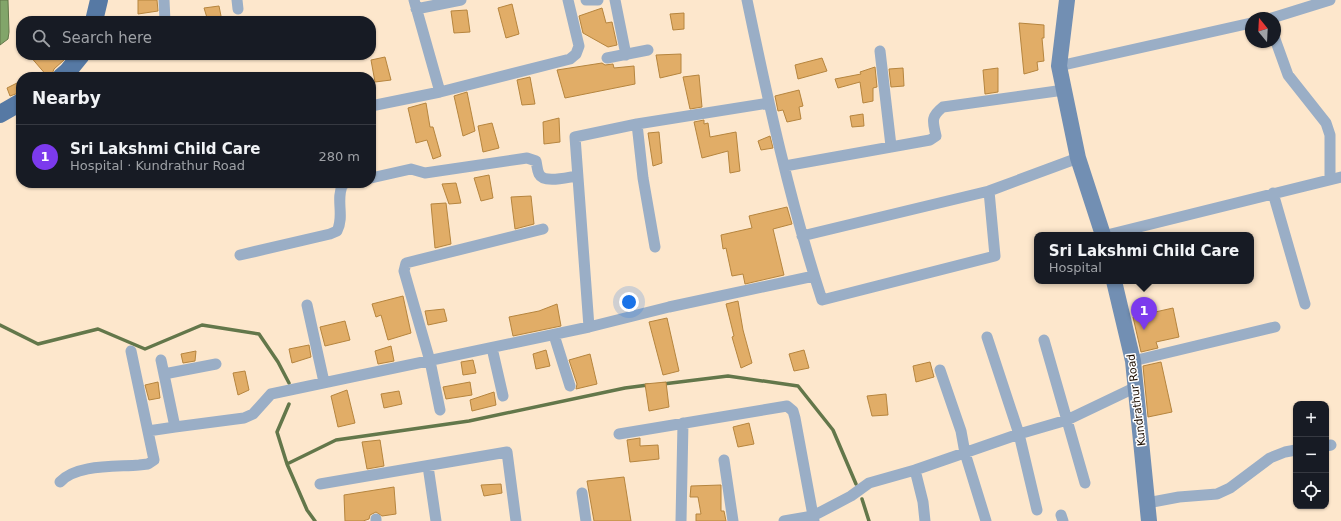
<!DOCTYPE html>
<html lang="en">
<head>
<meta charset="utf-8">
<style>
	body { margin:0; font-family:"DejaVu Sans",sans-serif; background:#20242c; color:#f1f3f6 }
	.controls { position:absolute; right:12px; bottom:12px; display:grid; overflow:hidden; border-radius:8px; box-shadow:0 1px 3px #0004 }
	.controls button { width:36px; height:36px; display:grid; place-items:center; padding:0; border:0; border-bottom:1px solid #363941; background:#171b24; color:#f1f3f6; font:20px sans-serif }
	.compass { position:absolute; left:1245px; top:12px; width:36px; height:36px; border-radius:50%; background:#171b24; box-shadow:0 1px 3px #0004; rotate:342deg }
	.you { position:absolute; left:629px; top:302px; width:14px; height:14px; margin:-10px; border:3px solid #fff; border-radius:50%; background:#1a73e8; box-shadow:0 0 0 6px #1a73e833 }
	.badge { display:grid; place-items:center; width:26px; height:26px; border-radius:50%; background:#7c3aed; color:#fff; font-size:13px; font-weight:700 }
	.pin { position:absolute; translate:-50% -33px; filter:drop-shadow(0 1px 2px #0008) }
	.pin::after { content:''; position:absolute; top:21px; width:14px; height:12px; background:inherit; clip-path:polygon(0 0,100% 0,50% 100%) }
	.popup { position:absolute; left:1034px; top:232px; width:220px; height:52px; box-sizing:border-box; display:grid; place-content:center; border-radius:8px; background:#171b24; filter:drop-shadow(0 1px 3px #0005); font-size:13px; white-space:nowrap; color:#9ea1a6 }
	.popup b { font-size:15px; color:#f1f3f6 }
	.popup::after { content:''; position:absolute; left:50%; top:100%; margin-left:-8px; border:8px solid transparent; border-top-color:#171b24 }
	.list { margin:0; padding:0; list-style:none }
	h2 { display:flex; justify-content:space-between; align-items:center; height:52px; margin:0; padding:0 16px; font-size:17px }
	h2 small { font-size:13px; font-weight:400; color:#9ea1a6 }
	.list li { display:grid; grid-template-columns:26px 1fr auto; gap:12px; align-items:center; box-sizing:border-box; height:64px; padding:0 16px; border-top:1px solid #363941 }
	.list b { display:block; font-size:15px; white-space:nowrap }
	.list p { margin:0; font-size:13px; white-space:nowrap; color:#9ea1a6 }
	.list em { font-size:13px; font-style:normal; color:#9ea1a6 }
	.icon { flex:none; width:22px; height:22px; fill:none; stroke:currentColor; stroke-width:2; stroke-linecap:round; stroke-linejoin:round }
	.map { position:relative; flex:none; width:1341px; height:521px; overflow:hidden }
	.search { position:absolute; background:#171b24; box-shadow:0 1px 3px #0004; left:16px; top:16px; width:360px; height:44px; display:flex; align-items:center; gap:10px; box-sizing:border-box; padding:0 14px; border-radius:16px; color:#9ea1a6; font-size:15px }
	.panel { position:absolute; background:#171b24; box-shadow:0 1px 3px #0004; left:16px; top:72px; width:360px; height:116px; border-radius:16px }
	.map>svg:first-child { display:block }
	.water { fill:#82a56a; stroke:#63774a }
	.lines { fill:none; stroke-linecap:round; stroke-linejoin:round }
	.stream { stroke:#63774a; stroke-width:3.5 }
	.building { fill:#e1ad67; stroke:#b6853e }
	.street { stroke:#9aaec6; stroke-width:11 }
	.secondary { stroke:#728fb3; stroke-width:16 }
	.primary { stroke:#5679a4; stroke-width:18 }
	.labels { text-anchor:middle; stroke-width:3; stroke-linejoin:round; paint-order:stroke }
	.street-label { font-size:11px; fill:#1b0d00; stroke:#fff }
</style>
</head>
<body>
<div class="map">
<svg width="1341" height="521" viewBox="0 0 1341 521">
	<rect width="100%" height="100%" fill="#fde7cc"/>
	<path class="water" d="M 0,0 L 8,0 L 9,32 L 8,39 L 0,45 Z"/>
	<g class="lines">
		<path class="stream" d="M 0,325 L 38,344 L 98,329 L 145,349 L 202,325 L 259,334 L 278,362 L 289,383
			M 663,384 L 728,376 L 798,386 L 833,430 L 856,484
			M 289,404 L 277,432 L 287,464 L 336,440 L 469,421 L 625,388 L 648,385
			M 287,464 L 307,510 L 315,521
			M 862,499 L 869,521"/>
	</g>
	<path class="building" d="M 138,0 L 157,0 L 158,11 L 138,14 Z
		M 512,4 L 519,34 L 506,38 L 498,8 Z
		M 219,6 L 222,21 L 208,21 L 204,8 Z
		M 602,8 L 606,23 L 612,22 L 617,45 L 608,47 L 583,33 L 579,16 Z
		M 467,10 L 470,32 L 454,33 L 451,11 Z
		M 684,13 L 684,29 L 673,30 L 670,14 Z
		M 1019,23 L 1044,25 L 1044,38 L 1042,38 L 1044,61 L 1037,62 L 1038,70 L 1024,74 Z
		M 681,54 L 681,73 L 660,78 L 656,55 Z
		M 29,55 L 57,55 L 64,60 L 54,69 L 51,77 L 48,77 Z
		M 385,57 L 391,80 L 375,82 L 371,60 Z
		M 822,58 L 827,71 L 798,79 L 795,65 Z
		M 602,63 L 605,65 L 613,64 L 614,68 L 634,66 L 635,84 L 565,98 L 557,70 Z
		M 875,67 L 877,87 L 873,88 L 873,101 L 863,103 L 860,82 L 838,88 L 835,79 L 861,74 L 860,72 Z
		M 903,68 L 904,86 L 891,87 L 889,69 Z
		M 998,68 L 998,92 L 985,94 L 983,70 Z
		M 699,75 L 702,107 L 690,109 L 683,77 Z
		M 530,77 L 535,104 L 522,105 L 517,80 Z
		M 17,83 L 21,92 L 10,96 L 7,88 Z
		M 799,90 L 803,106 L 799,107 L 801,119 L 787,122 L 783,110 L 778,111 L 775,96 Z
		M 467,92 L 475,131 L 463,136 L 454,96 Z
		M 426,103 L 430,127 L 433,127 L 441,156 L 433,159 L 427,140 L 416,143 L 408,108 Z
		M 863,114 L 864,126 L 852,127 L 850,116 Z
		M 559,118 L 560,142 L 544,144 L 543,122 Z
		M 704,120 L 704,124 L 708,123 L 710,137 L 736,132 L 740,171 L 730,173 L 728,151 L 702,158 L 694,122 Z
		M 492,123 L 499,148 L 483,152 L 478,126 Z
		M 659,132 L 662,163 L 653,166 L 648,133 Z
		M 770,136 L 773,148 L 761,150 L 758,141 Z
		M 489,175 L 493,198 L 481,201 L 474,178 Z
		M 456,183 L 461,203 L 449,204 L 442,184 Z
		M 531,196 L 534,224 L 515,229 L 511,197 Z
		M 446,203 L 451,244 L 435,248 L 431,204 Z
		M 787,207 L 792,224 L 773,229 L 784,275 L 745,284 L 743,274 L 732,276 L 726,248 L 723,249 L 721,235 L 752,228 L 749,216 Z
		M 403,296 L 411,333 L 388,340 L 381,315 L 376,317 L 372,304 Z
		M 738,301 L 743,330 L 752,363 L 741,368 L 732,337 L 734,336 L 726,304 Z
		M 557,304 L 561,326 L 513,336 L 509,317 L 539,311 Z
		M 1173,308 L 1179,337 L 1156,342 L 1158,348 L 1141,352 L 1133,317 Z
		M 444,309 L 447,321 L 428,325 L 425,311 Z
		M 667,318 L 679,371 L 663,375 L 649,322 Z
		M 345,321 L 350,340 L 325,346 L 320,327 Z
		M 309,345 L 311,357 L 292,363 L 289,349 Z
		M 391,346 L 394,361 L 378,364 L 375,351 Z
		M 546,350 L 550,366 L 536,369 L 533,354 Z
		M 804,350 L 809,368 L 794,371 L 789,354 Z
		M 196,351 L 195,361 L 183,363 L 181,354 Z
		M 590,354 L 597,384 L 576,389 L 577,384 L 569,360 Z
		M 473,360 L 476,373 L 463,375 L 461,362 Z
		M 930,362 L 934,377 L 916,382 L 913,366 Z
		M 1161,362 L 1172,412 L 1148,417 L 1143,366 Z
		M 245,371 L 249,390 L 238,395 L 233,373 Z
		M 158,382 L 160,398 L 149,400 L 145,385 Z
		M 470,382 L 472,395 L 446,399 L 443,387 Z
		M 666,382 L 669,407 L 649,411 L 645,384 Z
		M 347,390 L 355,423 L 338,427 L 331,396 Z
		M 399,391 L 402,404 L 384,408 L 381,394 Z
		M 494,392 L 496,405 L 472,411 L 470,400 Z
		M 886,394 L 888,415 L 872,416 L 867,396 Z
		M 749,423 L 754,444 L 738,447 L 733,427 Z
		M 640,438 L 640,446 L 658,445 L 659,459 L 630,462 L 627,440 Z
		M 380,440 L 384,466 L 367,469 L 362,442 Z
		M 624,477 L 631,521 L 594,521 L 587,481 Z
		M 501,484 L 502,493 L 484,496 L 481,485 Z
		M 721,485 L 721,511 L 724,511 L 726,521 L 696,521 L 696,514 L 701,514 L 698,497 L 690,497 L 691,486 Z
		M 394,487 L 396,514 L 382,516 L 376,512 L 370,515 L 369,519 L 363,521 L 345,521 L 344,495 Z"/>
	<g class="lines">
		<path class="street" d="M 164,0 L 165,21
			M 237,0 L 238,9
			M 414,0 L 440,92
			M 586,0 L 598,0
			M 615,0 L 626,55
			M 747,0 C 768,101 790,202 822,300 L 995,256 L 989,191
			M 416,9 L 461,0
			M 1272,18 L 1330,0
			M 1275,39 L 1288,75 L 1326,123 L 1330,135 L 1330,179
			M 880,51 L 891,146
			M 607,58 L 648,50
			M 1059,66 L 1251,23
			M 371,106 L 440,92 L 570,59 L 576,54 L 579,46 L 568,0
			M 637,124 L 643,178 L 655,247
			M 785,166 L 930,140 L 936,136 C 933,122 930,117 943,107 L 1064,90
			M 371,178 L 411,169 L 425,173 L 527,158 L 536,161 C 537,165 537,170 539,174 C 544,184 568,177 577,176
			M 1273,193 L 1305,304
			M 1107,235 L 1341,177
			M 802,236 L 989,191 L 1078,158
			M 240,255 L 330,234 L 337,231 C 345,216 335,199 343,184 L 346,183
			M 307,305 L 324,382
			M 589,327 L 575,137 L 637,124 L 769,103
			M 554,335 L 570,386
			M 987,337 L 1019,434 L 1037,510
			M 1044,340 L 1085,483
			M 492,348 L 503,396
			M 161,360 L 175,427 L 244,418 L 253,414 L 271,394 L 589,327 L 669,307 L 814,276
			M 1133,361 L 1275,327
			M 940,370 L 961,431 L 965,453 L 986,521
			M 164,374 L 216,364
			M 440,410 L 430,361 L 404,271 L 406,263 L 543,229
			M 148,431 L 175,427
			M 619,434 L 787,406 L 793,411 L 795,418 L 814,521
			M 1326,446 L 1331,445
			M 724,460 L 733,521
			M 428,466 L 436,521
			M 915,470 L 923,502 L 925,521
			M 60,482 C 76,464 116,467 139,465 L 148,464 L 154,460 L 131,351
			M 320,484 L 507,452 L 516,521
			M 582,493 L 586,521
			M 1147,503 L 1179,497 L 1217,494 L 1230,488 L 1270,458 L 1285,452 L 1296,450
			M 1061,515 L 1063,521
			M 376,519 L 376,521
			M 681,521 L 683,423
			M 784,521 L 813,516 L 851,496 L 869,483 L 915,470 L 1019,434 L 1067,420 L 1134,388"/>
		<path class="secondary" d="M 1067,0 L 1059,66 L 1078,158 L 1103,235
			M 1114,281 L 1133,361 L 1149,521"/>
		<path class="primary" d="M 94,21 L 99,0
			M 61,77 L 68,71 L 81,55
			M 0,114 L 21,102"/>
	</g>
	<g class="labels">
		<g class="street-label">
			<text transform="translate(1136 400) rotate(-97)" y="4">Kundrathur Road</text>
		</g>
	</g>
</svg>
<div class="controls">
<button>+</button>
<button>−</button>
<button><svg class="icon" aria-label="locate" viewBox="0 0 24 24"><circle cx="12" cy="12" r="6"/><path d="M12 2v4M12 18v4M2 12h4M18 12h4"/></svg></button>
</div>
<svg class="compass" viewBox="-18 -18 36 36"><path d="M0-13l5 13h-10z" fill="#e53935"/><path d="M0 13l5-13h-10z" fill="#9ea1a6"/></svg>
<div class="you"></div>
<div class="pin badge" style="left:1144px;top:330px">1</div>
<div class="popup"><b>Sri Lakshmi Child Care</b>Hospital</div>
<div class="search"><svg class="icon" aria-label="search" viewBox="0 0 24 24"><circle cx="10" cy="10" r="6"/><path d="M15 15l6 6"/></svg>Search here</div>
<section class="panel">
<h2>Nearby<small></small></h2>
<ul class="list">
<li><span class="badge">1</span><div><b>Sri Lakshmi Child Care</b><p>Hospital · Kundrathur Road</p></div><em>280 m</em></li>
</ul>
</section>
</div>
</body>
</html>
